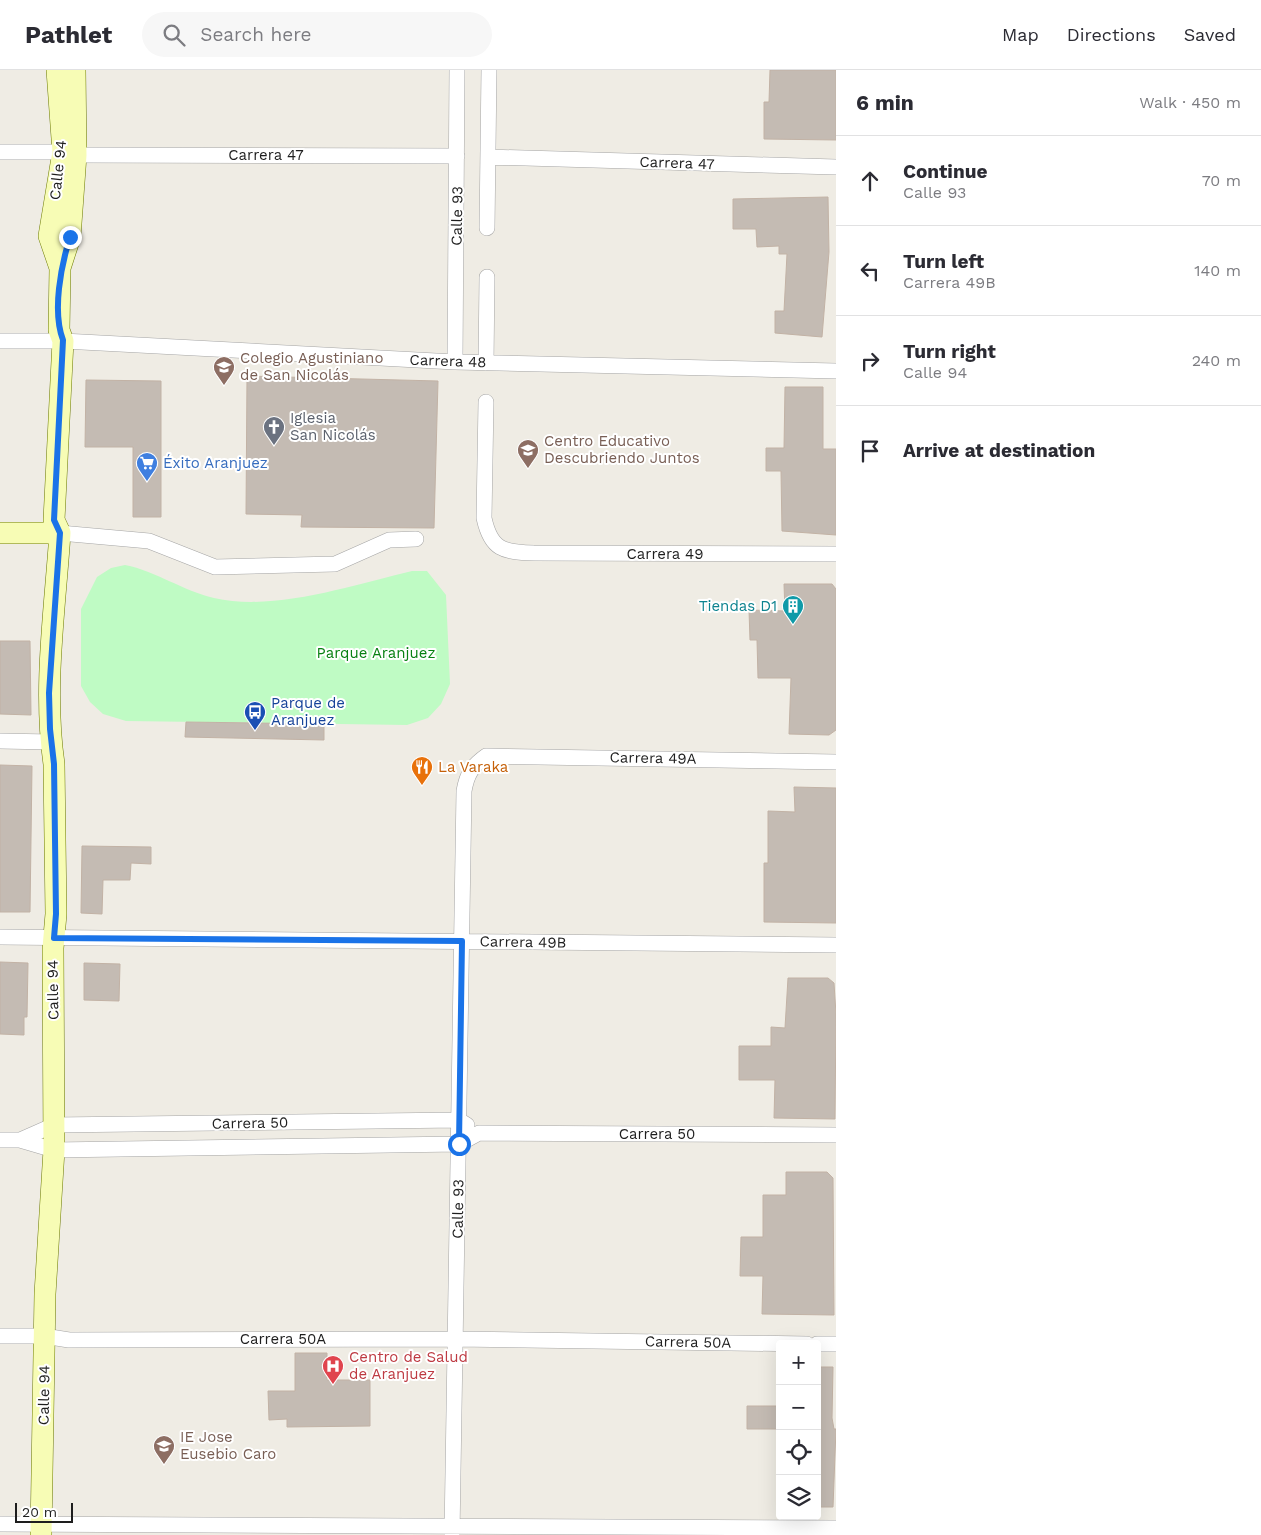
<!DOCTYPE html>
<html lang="en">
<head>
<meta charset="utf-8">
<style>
	body { margin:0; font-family:"Work Sans",sans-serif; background:#f7f7f7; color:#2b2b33 }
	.controls { position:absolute; right:15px; bottom:15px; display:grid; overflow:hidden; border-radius:5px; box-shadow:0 5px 20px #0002 }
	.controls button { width:45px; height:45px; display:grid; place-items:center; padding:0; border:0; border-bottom:1px solid #e1e1e2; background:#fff; color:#2b2b33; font:25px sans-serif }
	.scale { position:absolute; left:15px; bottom:12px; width:58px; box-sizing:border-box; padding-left:5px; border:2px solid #1e1e1e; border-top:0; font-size:14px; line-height:18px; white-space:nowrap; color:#1e1e1e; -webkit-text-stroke:4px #fff; paint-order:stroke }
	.stop { position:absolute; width:15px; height:15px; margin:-11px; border:4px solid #1a73e8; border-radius:50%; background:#fff }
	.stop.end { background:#1a73e8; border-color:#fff; box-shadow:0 1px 5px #0008 }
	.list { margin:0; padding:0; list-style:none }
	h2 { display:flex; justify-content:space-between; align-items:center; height:65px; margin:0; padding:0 20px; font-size:21px }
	h2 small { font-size:16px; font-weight:400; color:#7c7c81 }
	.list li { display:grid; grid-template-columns:32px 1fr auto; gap:15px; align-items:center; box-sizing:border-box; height:90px; padding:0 20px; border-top:1px solid #e1e1e2 }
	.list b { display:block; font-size:19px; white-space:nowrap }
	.list p { margin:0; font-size:16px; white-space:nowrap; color:#7c7c81 }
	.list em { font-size:16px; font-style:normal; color:#7c7c81 }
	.icon { flex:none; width:28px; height:28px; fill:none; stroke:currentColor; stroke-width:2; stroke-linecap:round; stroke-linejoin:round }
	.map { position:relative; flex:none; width:836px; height:1465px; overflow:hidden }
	header { display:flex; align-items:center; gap:30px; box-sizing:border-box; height:70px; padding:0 25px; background:#fff; border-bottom:1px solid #e1e1e2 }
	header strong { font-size:24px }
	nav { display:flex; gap:28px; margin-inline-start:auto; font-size:18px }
	.search { width:350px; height:45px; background:#f7f7f7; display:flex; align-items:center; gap:12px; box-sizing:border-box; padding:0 18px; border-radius:28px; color:#7c7c81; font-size:19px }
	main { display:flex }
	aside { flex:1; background:#fff }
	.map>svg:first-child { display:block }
	.park { fill:#bffbc4 }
	.building { fill:#c4bbb3; stroke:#c2b2a5 }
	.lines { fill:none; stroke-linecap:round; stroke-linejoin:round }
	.street-casing { stroke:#a5a5a5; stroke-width:16 }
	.secondary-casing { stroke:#6b7901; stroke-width:22 }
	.street { stroke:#fff; stroke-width:15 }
	.secondary { stroke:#f7fcb5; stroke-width:21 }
	.route { stroke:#1a73e8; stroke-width:6 }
	.labels { text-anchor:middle; stroke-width:4; stroke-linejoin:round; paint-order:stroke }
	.street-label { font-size:15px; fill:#1e1e1e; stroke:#fff }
	.education-label { font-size:15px; fill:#785e54; stroke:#fff; text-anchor:start }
	.worship-label { font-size:15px; fill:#5b616d; stroke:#fff; text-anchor:start }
	.shop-label { font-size:15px; fill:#366cbe; stroke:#fff; text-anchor:start }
	.culture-label { font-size:15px; fill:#0d838f; stroke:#fff; text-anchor:end }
	.park-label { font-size:15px; fill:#088113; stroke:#fff }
	.transit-label { font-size:15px; fill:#164399; stroke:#fff; text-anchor:start }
	.food-label { font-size:15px; fill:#c56008; stroke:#fff; text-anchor:start }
	.health-label { font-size:15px; fill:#be3a42; stroke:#fff; text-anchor:start }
</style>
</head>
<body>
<header>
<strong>Pathlet</strong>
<div class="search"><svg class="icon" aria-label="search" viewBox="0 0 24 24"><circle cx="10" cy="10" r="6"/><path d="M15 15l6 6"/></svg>Search here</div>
<nav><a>Map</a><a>Directions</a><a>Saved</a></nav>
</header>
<main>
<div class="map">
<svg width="836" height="1465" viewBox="0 0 836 1465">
	<rect width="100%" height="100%" fill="#efece4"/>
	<path class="park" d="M 125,495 C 156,501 183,521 214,528 C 275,542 352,515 412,501 L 427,501 L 446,525 L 450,614 L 441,634 L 428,648 L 407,655 L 126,651 L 103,644 L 90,632 L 81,616 L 81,539 L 97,507 L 111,498 Z"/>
	<path class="building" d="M 770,0 L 836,0 L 836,70 L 764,69 L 764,32 L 769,32 Z
		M 828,127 L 829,182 L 822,267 L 775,263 L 775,241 L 784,241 L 787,184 L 779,184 L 779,176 L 757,177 L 756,159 L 733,159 L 733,129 Z
		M 247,306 L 438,311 L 434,458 L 301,457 L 302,445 L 246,444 Z
		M 86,310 L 161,311 L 161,447 L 133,447 L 133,377 L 85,377 Z
		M 785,317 L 823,317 L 823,379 L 836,379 L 836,465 L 782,461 L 781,401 L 766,401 L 766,378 L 784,378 Z
		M 784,514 L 832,514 L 836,519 L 836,660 L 829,665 L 789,664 L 791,608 L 758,608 L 757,570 L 750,570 L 749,540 L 785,541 Z
		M 0,571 L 30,571 L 31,645 L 0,644 Z
		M 186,652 L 324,654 L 324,670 L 185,667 Z
		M 0,695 L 32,696 L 30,842 L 0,842 Z
		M 794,717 L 836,718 L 836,853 L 764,852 L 764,793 L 768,793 L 768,741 L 795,742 Z
		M 82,776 L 151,777 L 151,794 L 131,793 L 130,810 L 103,810 L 102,844 L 81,843 Z
		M 0,892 L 28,893 L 27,947 L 24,947 L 24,965 L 0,964 Z
		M 84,893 L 120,894 L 119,931 L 84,930 Z
		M 788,908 L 828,908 L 834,913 L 836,944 L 835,1049 L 774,1048 L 775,1010 L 739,1010 L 739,976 L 771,976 L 771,957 L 785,958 Z
		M 786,1102 L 827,1102 L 833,1108 L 834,1245 L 762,1244 L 763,1206 L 740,1206 L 741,1167 L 763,1167 L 763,1125 L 786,1125 Z
		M 295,1283 L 327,1283 L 327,1310 L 370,1310 L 370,1356 L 287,1357 L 287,1349 L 269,1350 L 268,1321 L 295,1321 Z
		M 817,1297 L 833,1297 L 832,1348 L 834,1359 L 836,1359 L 833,1437 L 817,1437 Z
		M 747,1336 L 780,1336 L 780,1359 L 747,1359 Z"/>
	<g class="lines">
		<g class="street-casing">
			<path id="street" d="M 0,82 L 63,82
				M 76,85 L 457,86
				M 488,87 L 836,97
				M 487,158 L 489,0
				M 0,271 L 63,271 L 455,292 L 836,301
				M 455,292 L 457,0
				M 486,293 L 487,207
				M 486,332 L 484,448 C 491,480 503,482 534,483 L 836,484
				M 60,463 L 149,471 L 215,497 L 335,494 L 389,470 L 416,469
				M 0,671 L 51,672
				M 0,867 L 836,875
				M 0,1070 L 20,1070 L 54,1080 L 459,1074 L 479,1063 L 836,1065
				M 20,1070 L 54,1055 L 459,1050 L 467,1055
				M 0,1266 L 44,1266 L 69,1270 L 456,1269 L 807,1274
				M 817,1274 L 836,1274
				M 0,1454 L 836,1458
				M 452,1465 L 464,721 C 467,704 472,696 486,686 L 836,692"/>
		</g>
		<g class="secondary-casing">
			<path id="secondary" d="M 57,0 L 63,82 L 49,166 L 60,198
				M 0,463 L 60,463
				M 41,1465 L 45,1224 L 54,1080 L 53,878 L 56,844 L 54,694 C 43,618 55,539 60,463 L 54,450 L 63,271 L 59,260 L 60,198 L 70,167 L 76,85 L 75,0"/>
		</g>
		<use href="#street" class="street"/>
		<use href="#secondary" class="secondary"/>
	</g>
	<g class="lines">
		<path class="route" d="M 70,167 C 61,196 52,241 63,270 L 54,450 L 60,463 L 49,623 L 50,659 L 54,694 L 56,844 L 54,868 L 462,871 L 459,1074"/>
	</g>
	<defs>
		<g id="school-pin" transform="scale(1.125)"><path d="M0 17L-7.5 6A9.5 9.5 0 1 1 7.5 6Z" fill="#8d6e63" stroke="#fff"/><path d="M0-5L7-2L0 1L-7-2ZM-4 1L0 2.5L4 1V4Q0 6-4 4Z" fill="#fff"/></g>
		<g id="church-pin" transform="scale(1.125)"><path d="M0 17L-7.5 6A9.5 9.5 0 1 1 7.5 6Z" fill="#6b7280" stroke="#fff"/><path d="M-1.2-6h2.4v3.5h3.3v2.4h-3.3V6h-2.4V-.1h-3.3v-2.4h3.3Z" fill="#fff"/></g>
		<g id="supermarket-pin" transform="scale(1.125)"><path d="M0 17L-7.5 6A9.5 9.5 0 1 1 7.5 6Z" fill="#3f7fe0" stroke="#fff"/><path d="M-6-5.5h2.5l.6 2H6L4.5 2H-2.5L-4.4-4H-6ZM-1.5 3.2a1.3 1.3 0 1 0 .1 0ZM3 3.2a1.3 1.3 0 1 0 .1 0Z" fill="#fff"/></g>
		<g id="building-pin" transform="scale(1.125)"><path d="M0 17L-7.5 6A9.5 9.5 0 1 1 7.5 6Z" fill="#0f9aa8" stroke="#fff"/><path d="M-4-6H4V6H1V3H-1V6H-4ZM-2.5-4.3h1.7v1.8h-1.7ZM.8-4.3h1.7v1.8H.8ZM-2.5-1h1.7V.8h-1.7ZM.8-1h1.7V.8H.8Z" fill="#fff"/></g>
		<g id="bus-pin" transform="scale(1.125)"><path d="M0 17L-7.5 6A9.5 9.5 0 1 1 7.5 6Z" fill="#1a4fb4" stroke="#fff"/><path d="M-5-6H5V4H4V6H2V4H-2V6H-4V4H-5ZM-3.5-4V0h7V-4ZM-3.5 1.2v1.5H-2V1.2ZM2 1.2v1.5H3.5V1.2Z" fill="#fff"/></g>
		<g id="restaurant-pin" transform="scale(1.125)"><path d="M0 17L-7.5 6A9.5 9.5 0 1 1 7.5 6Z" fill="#e8710a" stroke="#fff"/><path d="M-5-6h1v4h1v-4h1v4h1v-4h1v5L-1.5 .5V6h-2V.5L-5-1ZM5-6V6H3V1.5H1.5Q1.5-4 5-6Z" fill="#fff"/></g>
		<g id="hospital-pin" transform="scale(1.125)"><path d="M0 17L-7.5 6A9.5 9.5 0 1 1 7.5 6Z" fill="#e0444e" stroke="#fff"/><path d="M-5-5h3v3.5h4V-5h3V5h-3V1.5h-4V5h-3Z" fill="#fff"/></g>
	</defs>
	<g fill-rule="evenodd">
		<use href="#school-pin" x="224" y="297"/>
		<use href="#church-pin" x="274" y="357"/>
		<use href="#school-pin" x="528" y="380"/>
		<use href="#supermarket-pin" x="147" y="393"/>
		<use href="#building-pin" x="793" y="536"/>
		<use href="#bus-pin" x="255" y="642"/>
		<use href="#restaurant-pin" x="422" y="697"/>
		<use href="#hospital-pin" x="333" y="1296"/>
		<use href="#school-pin" x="164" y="1376"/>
	</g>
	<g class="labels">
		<g class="street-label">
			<text x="266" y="90">Carrera 47</text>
			<text transform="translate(677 93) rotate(2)" y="5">Carrera 47</text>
			<text transform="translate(58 100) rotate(-84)" y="5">Calle 94</text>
			<text transform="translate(457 146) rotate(-89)" y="5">Calle 93</text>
			<text transform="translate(448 291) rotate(2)" y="5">Carrera 48</text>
			<text x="665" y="489">Carrera 49</text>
			<text transform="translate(653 688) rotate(1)" y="5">Carrera 49A</text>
			<text transform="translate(523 872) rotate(1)" y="5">Carrera 49B</text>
			<text transform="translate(53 920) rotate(-91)" y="5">Calle 94</text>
			<text transform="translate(250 1053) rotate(-1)" y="5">Carrera 50</text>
			<text x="657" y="1069">Carrera 50</text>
			<text transform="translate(458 1139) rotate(-89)" y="5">Calle 93</text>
			<text x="283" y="1274">Carrera 50A</text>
			<text transform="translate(688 1272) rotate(1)" y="5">Carrera 50A</text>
			<text transform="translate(44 1325) rotate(-89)" y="5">Calle 94</text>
		</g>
		<g class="education-label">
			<text x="240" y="293">Colegio Agustiniano<tspan x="240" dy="17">de San Nicolás</tspan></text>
			<text x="544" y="376">Centro Educativo<tspan x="544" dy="17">Descubriendo Juntos</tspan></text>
			<text x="180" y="1372">IE Jose<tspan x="180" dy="17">Eusebio Caro</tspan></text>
		</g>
		<g class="worship-label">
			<text x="290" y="353">Iglesia<tspan x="290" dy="17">San Nicolás</tspan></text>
		</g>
		<g class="shop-label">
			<text x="163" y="398">Éxito Aranjuez</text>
		</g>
		<g class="culture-label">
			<text x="777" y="541">Tiendas D1</text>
		</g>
		<g class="park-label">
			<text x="376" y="588">Parque Aranjuez</text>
		</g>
		<g class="transit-label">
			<text x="271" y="638">Parque de<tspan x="271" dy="17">Aranjuez</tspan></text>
		</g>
		<g class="food-label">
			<text x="438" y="702">La Varaka</text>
		</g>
		<g class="health-label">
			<text x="349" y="1292">Centro de Salud<tspan x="349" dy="17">de Aranjuez</tspan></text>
		</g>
	</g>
</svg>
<div class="controls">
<button>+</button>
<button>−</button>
<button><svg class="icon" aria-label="locate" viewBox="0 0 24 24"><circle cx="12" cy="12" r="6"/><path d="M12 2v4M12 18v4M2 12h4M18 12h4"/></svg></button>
<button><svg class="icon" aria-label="layers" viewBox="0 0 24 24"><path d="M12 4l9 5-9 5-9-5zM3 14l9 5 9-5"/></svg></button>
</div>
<div class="scale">20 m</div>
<div class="stop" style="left:459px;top:1074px"></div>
<div class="stop end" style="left:70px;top:167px"></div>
</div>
<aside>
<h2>6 min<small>Walk · 450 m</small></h2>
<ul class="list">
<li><svg class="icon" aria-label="ahead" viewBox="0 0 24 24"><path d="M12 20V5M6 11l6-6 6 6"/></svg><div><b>Continue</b><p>Calle 93</p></div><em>70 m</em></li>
<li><svg class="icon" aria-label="left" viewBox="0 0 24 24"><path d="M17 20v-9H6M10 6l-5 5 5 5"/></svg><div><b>Turn left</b><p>Carrera 49B</p></div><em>140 m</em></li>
<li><svg class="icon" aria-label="right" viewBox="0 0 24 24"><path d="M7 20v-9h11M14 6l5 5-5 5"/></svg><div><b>Turn right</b><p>Calle 94</p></div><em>240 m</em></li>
<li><svg class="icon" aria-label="arrive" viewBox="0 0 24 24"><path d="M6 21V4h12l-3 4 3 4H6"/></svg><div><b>Arrive at destination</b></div></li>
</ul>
</aside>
</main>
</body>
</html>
